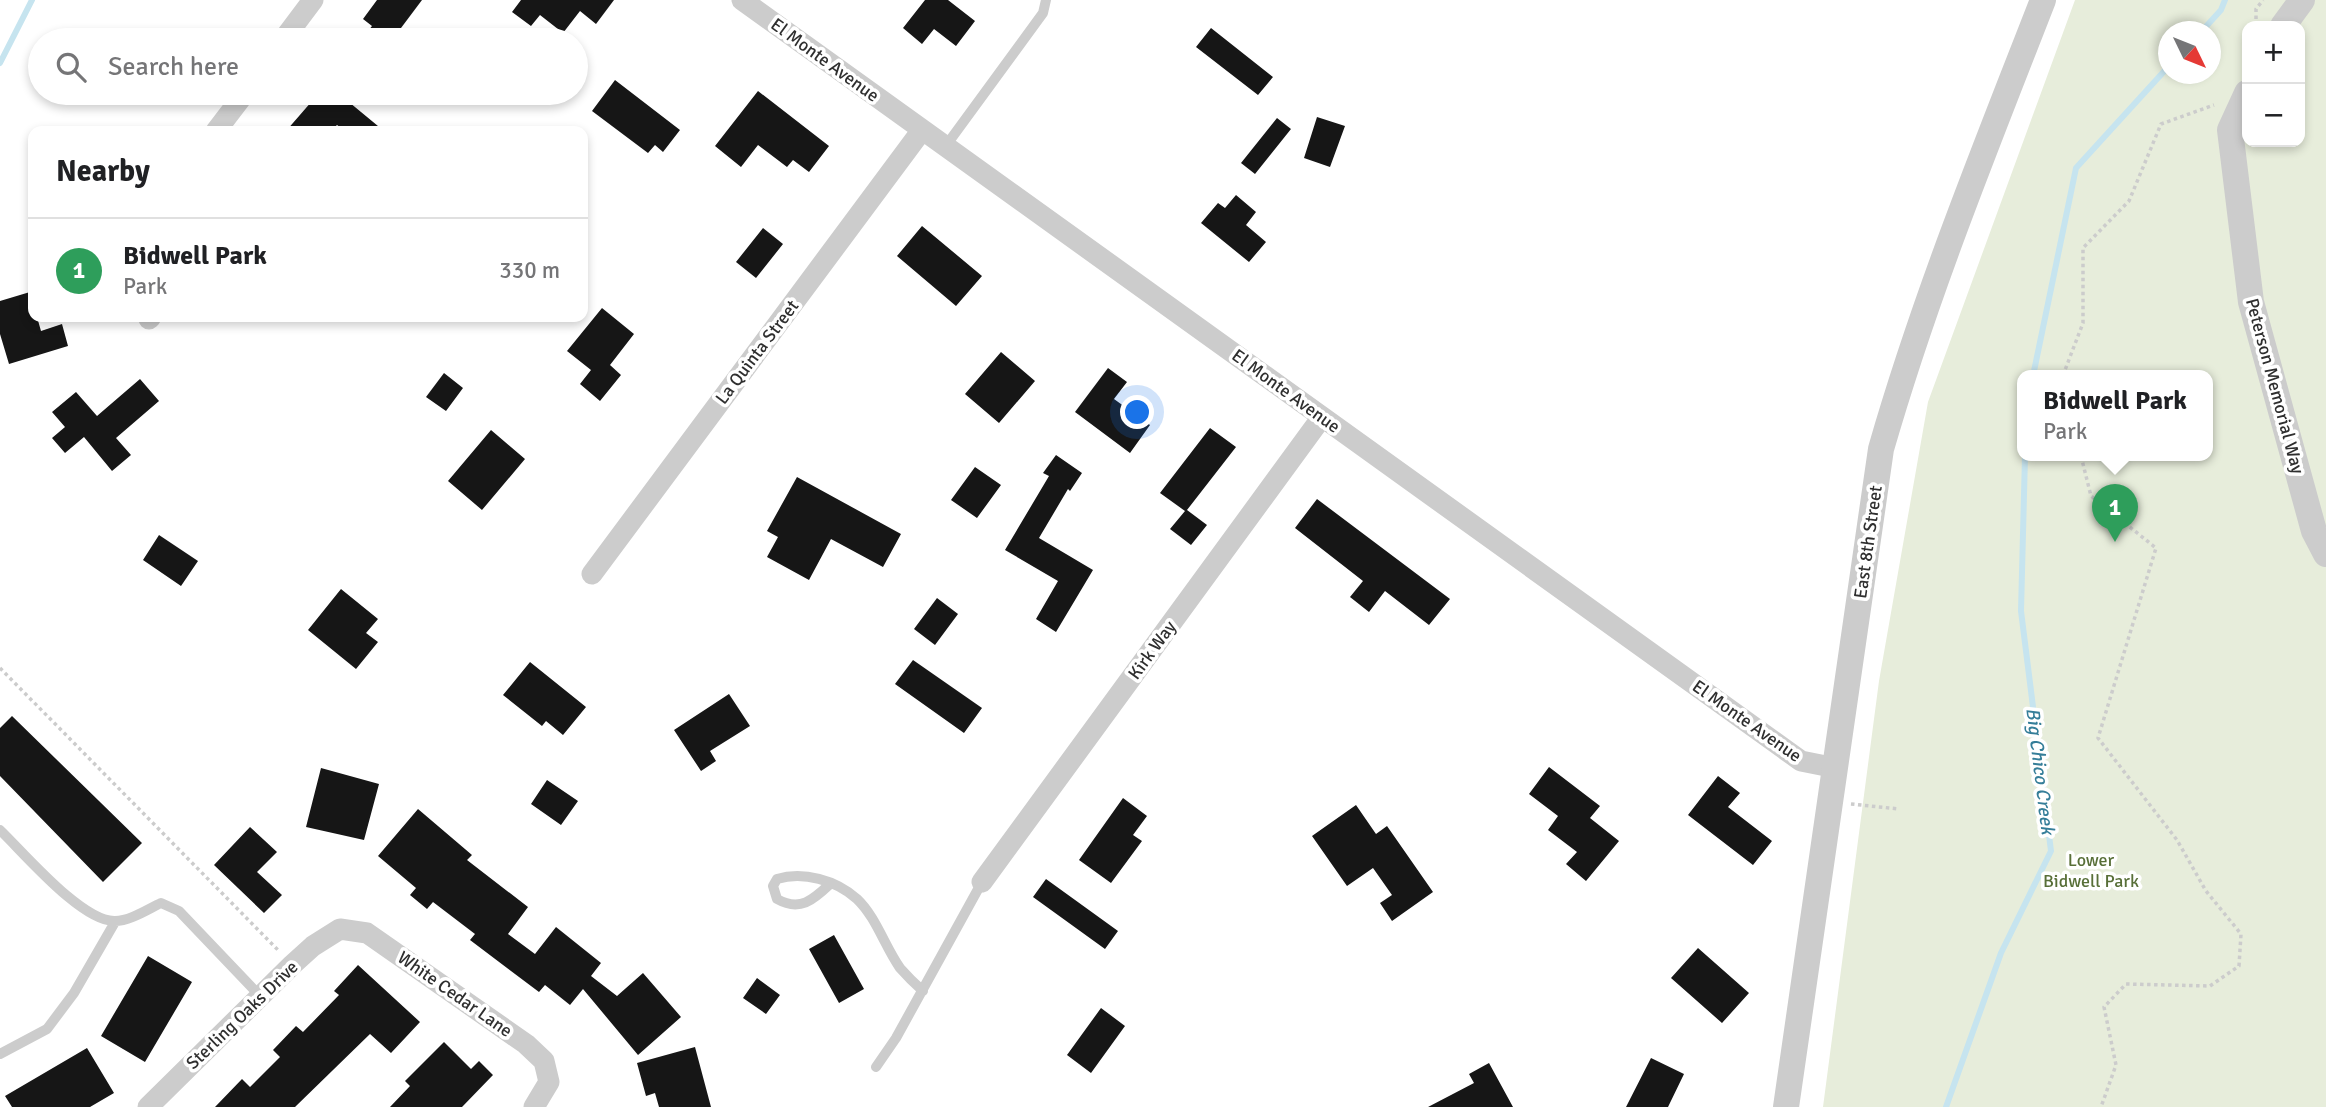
<!DOCTYPE html>
<html lang="en">
<head>
<meta charset="utf-8">
<style>
	body { margin:0; font-family:Signika,sans-serif; background:#f6f6f6; color:#202124 }
	.controls { position:absolute; right:21px; top:21px; display:grid; overflow:hidden; border-radius:14px; box-shadow:0 4px 10px #0003 }
	.controls button { width:63px; height:63px; display:grid; place-items:center; padding:0; border:0; border-bottom:2px solid #e0e0e0; background:#fff; color:#202124; font:35px sans-serif }
	.compass { position:absolute; left:2158px; top:21px; width:63px; height:63px; border-radius:50%; background:#fff; box-shadow:0 4px 10px #0003; rotate:133deg }
	.you { position:absolute; left:1138px; top:413px; width:24px; height:24px; margin:-18px; border:5px solid #fff; border-radius:50%; background:#1a73e8; box-shadow:0 0 0 10px #1a73e833 }
	.badge { display:grid; place-items:center; width:46px; height:46px; border-radius:50%; background:#db2777; color:#fff; font-size:23px; font-weight:700 }
	.pin { position:absolute; translate:-50% -58px; filter:drop-shadow(0 2px 4px #0008) }
	.pin::after { content:''; position:absolute; top:37px; width:24px; height:21px; background:inherit; clip-path:polygon(0 0,100% 0,50% 100%) }
	.popup { position:absolute; left:2017px; top:370px; width:196px; height:91px; box-sizing:border-box; display:grid; place-content:center; border-radius:14px; background:#fff; filter:drop-shadow(0 2px 5px #0005); font-size:23px; white-space:nowrap; color:#757577 }
	.popup b { font-size:26px; color:#202124 }
	.popup::after { content:''; position:absolute; left:50%; top:100%; margin-left:-14px; border:14px solid transparent; border-top-color:#fff }
	.list { margin:0; padding:0; list-style:none }
	h2 { display:flex; justify-content:space-between; align-items:center; height:91px; margin:0; padding:0 28px; font-size:30px }
	h2 small { font-size:23px; font-weight:400; color:#757577 }
	.list li { display:grid; grid-template-columns:46px 1fr auto; gap:21px; align-items:center; box-sizing:border-box; height:105px; padding:0 28px; border-top:2px solid #e0e0e0 }
	.list b { display:block; font-size:26px; white-space:nowrap }
	.list p { margin:0; font-size:23px; white-space:nowrap; color:#757577 }
	.list em { font-size:23px; font-style:normal; color:#757577 }
	.icon { flex:none; width:38px; height:38px; fill:none; stroke:currentColor; stroke-width:2; stroke-linecap:round; stroke-linejoin:round }
	.map { position:relative; flex:none; width:2326px; height:1107px; overflow:hidden }
	.search { position:absolute; background:#fff; box-shadow:0 4px 10px #0003; left:28px; top:28px; width:560px; height:77px; display:flex; align-items:center; gap:18px; box-sizing:border-box; padding:0 24px; border-radius:38px; color:#757577; font-size:26px }
	.panel { position:absolute; background:#fff; box-shadow:0 4px 10px #0003; left:28px; top:126px; width:560px; height:196px; border-radius:14px }
	.map>svg:first-child { display:block }
	.green { fill:#e7eddb; fill-rule:evenodd }
	.lines { fill:none; stroke-linecap:round; stroke-linejoin:round }
	.stream { stroke:#c6e4ef; stroke-width:6 }
	.building { fill:#161616 }
	.path { stroke:#ccc; stroke-width:3.5; stroke-dasharray:3.5 3.5; stroke-linecap:butt }
	.service { stroke:#ccc; stroke-width:10 }
	.minor { stroke:#ccc; stroke-width:21 }
	.tertiary { stroke:#ccc; stroke-width:26 }
	.labels { text-anchor:middle; stroke-width:7; stroke-linejoin:round; paint-order:stroke }
	.street-label { font-size:18px; fill:#2f2f2f; stroke:#fff }
	.park-label { font-size:18px; fill:#586f38; stroke:#fff }
	.water-label { font-size:19px; font-style:italic; fill:#357e99; stroke:#fff }
</style>
</head>
<body>
<div class="map">
<svg width="2326" height="1107" viewBox="0 0 2326 1107">
	<rect width="100%" height="100%" fill="#fff"/>
	<path class="green" d="M 2075,0 L 2326,0 L 2326,1107 L 1823,1107 L 1879,681 L 1928,402 ZM 2247,26 L 2300,26 L 2300,142 L 2247,142 ZM 2168,32 L 2210,32 L 2210,74 L 2168,74 ZM 2022,376 L 2208,376 L 2208,456 L 2022,456 Z"/>
	<g class="lines">
		<path class="stream" d="M 2201,32 L 2221,10 L 2225,0
			M 0,63 L 32,0
			M 2033,376 L 2076,168 L 2168,67
			M 1946,1107 L 2001,953 L 2051,851 L 2021,611 L 2025,456"/>
	</g>
	<path class="building" d="M 377,0 L 422,0 L 392,40 L 361,40 L 372,26 L 363,19 Z
		M 521,0 L 614,0 L 596,24 L 580,11 L 563,33 L 540,15 L 531,26 L 512,12 Z
		M 925,0 L 948,0 L 975,21 L 956,46 L 934,29 L 922,44 L 903,28 Z
		M 1211,28 L 1273,77 L 1258,95 L 1196,47 Z
		M 615,80 L 680,130 L 663,152 L 655,145 L 648,153 L 592,111 Z
		M 758,91 L 829,146 L 809,172 L 793,160 L 787,167 L 758,145 L 741,167 L 715,146 Z
		M 319,93 L 338,93 L 384,131 L 345,131 L 337,125 L 331,131 L 286,131 Z
		M 1317,117 L 1345,126 L 1330,167 L 1304,158 Z
		M 1277,118 L 1291,129 L 1255,174 L 1241,163 Z
		M 1236,195 L 1256,212 L 1246,225 L 1266,242 L 1249,262 L 1201,223 L 1218,203 L 1225,208 Z
		M 922,226 L 982,276 L 956,306 L 897,256 Z
		M 763,228 L 783,244 L 756,278 L 736,262 Z
		M 30,292 L 33,317 L 37,317 L 41,331 L 62,324 L 68,346 L 9,364 L 0,334 L 0,301 Z
		M 602,308 L 634,334 L 610,365 L 621,375 L 600,401 L 580,384 L 591,370 L 567,351 Z
		M 1001,352 L 1035,381 L 999,423 L 965,394 Z
		M 1108,368 L 1127,382 L 1114,399 L 1150,425 L 1130,453 L 1075,412 Z
		M 444,373 L 463,388 L 446,411 L 426,397 Z
		M 140,379 L 159,401 L 116,438 L 131,455 L 112,471 L 84,437 L 65,453 L 52,438 L 65,427 L 52,412 L 76,392 L 97,416 Z
		M 1210,428 L 1236,447 L 1187,510 L 1207,525 L 1191,545 L 1170,529 L 1185,511 L 1160,493 Z
		M 491,430 L 525,459 L 482,510 L 448,481 Z
		M 1056,455 L 1082,473 L 1070,491 L 1068,489 L 1039,538 L 1093,570 L 1056,632 L 1036,619 L 1058,581 L 1005,550 L 1049,476 L 1043,473 Z
		M 975,467 L 1001,485 L 977,518 L 951,500 Z
		M 797,477 L 901,534 L 883,567 L 831,539 L 809,580 L 767,557 L 778,537 L 767,531 Z
		M 1317,499 L 1450,599 L 1429,625 L 1385,591 L 1369,612 L 1350,597 L 1363,581 L 1295,528 Z
		M 159,535 L 198,561 L 181,586 L 143,560 Z
		M 341,589 L 378,619 L 366,633 L 378,642 L 356,669 L 308,630 Z
		M 937,598 L 958,614 L 935,645 L 914,629 Z
		M 913,660 L 982,708 L 964,733 L 895,684 Z
		M 530,662 L 586,707 L 563,735 L 546,721 L 542,726 L 503,695 Z
		M 729,694 L 750,726 L 710,751 L 716,761 L 701,771 L 674,730 Z
		M 12,716 L 142,843 L 103,882 L 0,776 L 0,728 Z
		M 1549,767 L 1600,806 L 1590,818 L 1619,841 L 1586,881 L 1566,864 L 1577,852 L 1548,830 L 1558,816 L 1529,794 Z
		M 321,768 L 379,784 L 364,840 L 306,827 Z
		M 1718,776 L 1740,793 L 1728,807 L 1772,841 L 1753,865 L 1688,815 Z
		M 547,780 L 578,801 L 561,825 L 531,804 Z
		M 1123,798 L 1147,816 L 1133,835 L 1142,841 L 1111,883 L 1079,860 Z
		M 1356,805 L 1376,834 L 1387,826 L 1433,892 L 1392,921 L 1380,903 L 1392,895 L 1373,868 L 1347,886 L 1312,836 Z
		M 418,809 L 472,855 L 467,860 L 528,907 L 508,934 L 535,954 L 556,927 L 601,963 L 591,976 L 617,996 L 643,973 L 681,1017 L 638,1055 L 583,989 L 570,1005 L 545,985 L 539,992 L 470,940 L 475,934 L 433,902 L 427,909 L 410,895 L 416,888 L 378,856 Z
		M 250,827 L 277,852 L 257,872 L 282,895 L 264,913 L 214,865 Z
		M 1046,879 L 1118,931 L 1105,949 L 1033,897 Z
		M 834,935 L 864,989 L 839,1003 L 809,949 Z
		M 1698,948 L 1749,993 L 1722,1023 L 1671,978 Z
		M 148,956 L 192,982 L 145,1062 L 101,1036 Z
		M 358,965 L 420,1022 L 391,1053 L 370,1034 L 295,1107 L 215,1107 L 242,1079 L 250,1087 L 280,1057 L 273,1050 L 296,1026 L 303,1032 L 339,995 L 334,991 Z
		M 757,978 L 780,995 L 766,1014 L 743,998 Z
		M 1101,1008 L 1125,1026 L 1091,1073 L 1067,1055 Z
		M 444,1042 L 471,1069 L 479,1061 L 493,1075 L 462,1107 L 390,1107 L 410,1086 L 405,1081 Z
		M 695,1047 L 711,1107 L 659,1107 L 655,1093 L 646,1096 L 637,1063 Z
		M 87,1048 L 114,1093 L 90,1107 L 12,1107 L 5,1096 Z
		M 1651,1058 L 1684,1074 L 1668,1107 L 1626,1107 Z
		M 1489,1063 L 1513,1107 L 1428,1107 L 1474,1083 L 1469,1074 Z"/>
	<g class="lines">
		<path class="path" d="M 2256,26 L 2256,9 L 2263,0
			M 2065,376 L 2065,370 L 2083,323 L 2083,248 L 2129,201 L 2161,124 L 2214,105
			M 2081,456 L 2091,496 L 2156,548 L 2098,738 L 2177,840 L 2206,891 L 2241,934 L 2239,966 L 2210,986 L 2126,984 L 2104,1007 L 2116,1065 L 2101,1107
			M 0,668 L 279,951
			M 1851,804 L 1899,809"/>
		<path class="service" d="M 945,147 L 1043,13 L 1046,0
			M 0,830 C 24,853 82,922 115,921 C 130,921 148,909 161,903 L 179,911 L 260,996
			M 830,884 C 813,900 800,912 777,899 L 773,886 L 777,879 C 803,871 836,880 857,899 C 876,917 885,947 900,968 C 907,976 915,984 923,991
			M 0,1054 L 47,1029 L 74,993 L 115,922
			M 876,1067 L 896,1038 L 982,882"/>
		<path class="minor" d="M 742,0 L 1801,761 L 1836,768
			M 283,40 L 313,0
			M 216,131 L 245,93
			M 149,319 L 151,317
			M 592,574 L 922,130
			M 982,882 L 1322,417
			M 148,1107 L 292,965 L 313,946 L 340,929 L 367,933 L 526,1044 L 544,1061 L 549,1082 L 534,1107"/>
		<path class="tertiary" d="M 2283,26 L 2302,0
			M 2247,93 L 2230,130 L 2251,302 L 2314,531 L 2326,554
			M 1786,1107 L 1881,449 C 1925,296 1985,149 2043,0"/>
	</g>
	<g class="labels">
		<g class="street-label">
			<text transform="translate(825 60) rotate(36)" y="6">El Monte Avenue</text>
			<text transform="translate(757 352) rotate(-53)" y="6">La Quinta Street</text>
			<text transform="translate(2275 386) rotate(75)" y="6">Peterson Memorial Way</text>
			<text transform="translate(1286 391) rotate(36)" y="6">El Monte Avenue</text>
			<text transform="translate(1868 542) rotate(-82)" y="6">East 8th Street</text>
			<text transform="translate(1152 650) rotate(-54)" y="6">Kirk Way</text>
			<text transform="translate(1747 721) rotate(35)" y="6">El Monte Avenue</text>
			<text transform="translate(455 994) rotate(35)" y="6">White Cedar Lane</text>
			<text transform="translate(242 1015) rotate(-44)" y="6">Sterling Oaks Drive</text>
		</g>
		<g class="park-label">
			<text x="2091" y="866">Lower<tspan x="2091" dy="21">Bidwell Park</tspan></text>
		</g>
		<g class="water-label">
			<text transform="translate(2041 771) rotate(83)" y="7">Big Chico Creek</text>
		</g>
	</g>
</svg>
<div class="controls">
<button>+</button>
<button>−</button>
</div>
<svg class="compass" viewBox="-18 -18 36 36"><path d="M0-13l5 13h-10z" fill="#e53935"/><path d="M0 13l5-13h-10z" fill="#757577"/></svg>
<div class="you"></div>
<div class="pin badge" style="left:2115px;top:542px;background:#2e9e5b">1</div>
<div class="popup"><b>Bidwell Park</b>Park</div>
<div class="search"><svg class="icon" aria-label="search" viewBox="0 0 24 24"><circle cx="10" cy="10" r="6"/><path d="M15 15l6 6"/></svg>Search here</div>
<section class="panel">
<h2>Nearby<small></small></h2>
<ul class="list">
<li><span class="badge" style="background:#2e9e5b">1</span><div><b>Bidwell Park</b><p>Park</p></div><em>330 m</em></li>
</ul>
</section>
</div>
</body>
</html>
